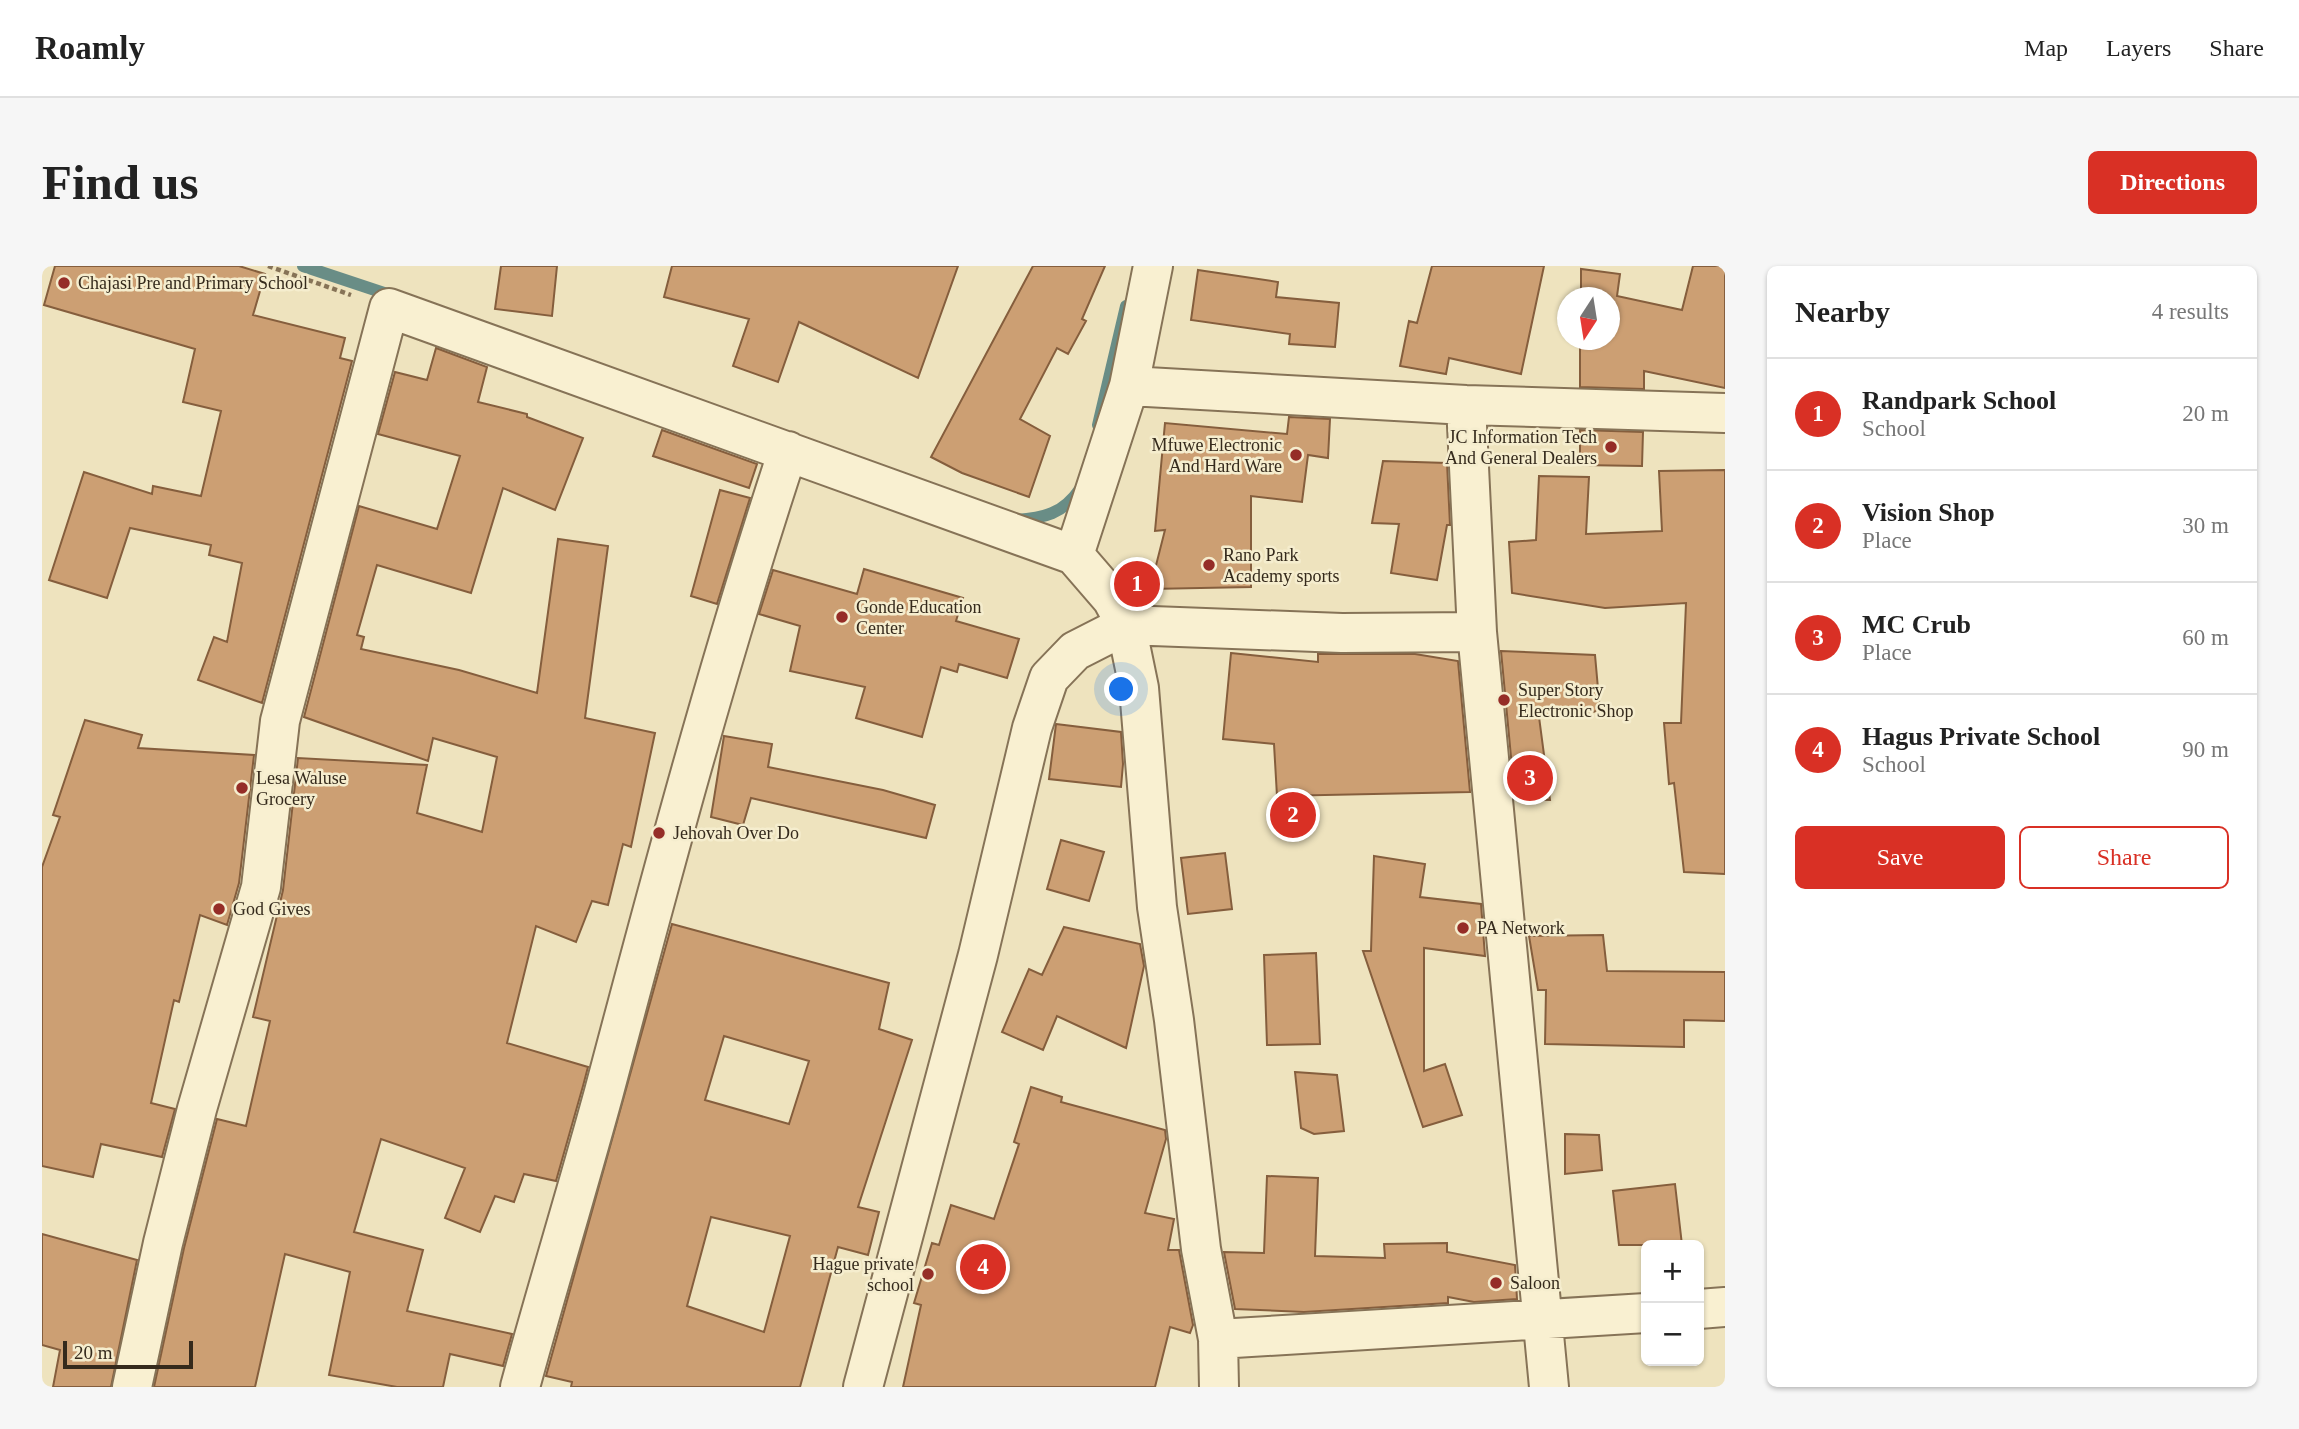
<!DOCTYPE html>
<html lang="en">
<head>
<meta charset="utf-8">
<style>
	body { margin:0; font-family:Georgia,serif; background:#f6f6f6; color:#222 }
	.controls { position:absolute; right:21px; bottom:21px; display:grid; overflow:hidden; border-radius:10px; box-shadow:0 2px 5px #0004 }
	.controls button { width:63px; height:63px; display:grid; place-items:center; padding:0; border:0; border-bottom:2px solid #e0e0e0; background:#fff; color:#222; font:35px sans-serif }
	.compass { position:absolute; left:1515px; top:21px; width:63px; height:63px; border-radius:50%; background:#fff; box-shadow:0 2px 5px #0004; rotate:192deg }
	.scale { position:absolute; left:21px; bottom:18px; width:130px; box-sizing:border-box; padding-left:7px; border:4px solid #352a1c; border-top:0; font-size:19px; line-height:24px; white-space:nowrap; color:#352a1c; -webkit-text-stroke:5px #f5edce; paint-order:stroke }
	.you { position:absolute; left:1080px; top:424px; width:24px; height:24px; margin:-18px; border:5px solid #fff; border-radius:50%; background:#1a73e8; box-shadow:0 0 0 10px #1a73e833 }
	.badge { display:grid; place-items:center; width:46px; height:46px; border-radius:50%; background:#d93025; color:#fff; font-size:23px; font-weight:700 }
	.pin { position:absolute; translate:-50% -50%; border:4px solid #fff; box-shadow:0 2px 7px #0006 }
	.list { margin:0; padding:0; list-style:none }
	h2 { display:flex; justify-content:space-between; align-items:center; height:91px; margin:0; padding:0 28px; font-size:30px }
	h2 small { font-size:23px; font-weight:400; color:#767676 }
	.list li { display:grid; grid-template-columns:46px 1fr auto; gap:21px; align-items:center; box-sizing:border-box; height:112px; padding:0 28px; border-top:2px solid #e0e0e0 }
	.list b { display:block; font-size:26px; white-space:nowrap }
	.list p { margin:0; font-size:23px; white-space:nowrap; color:#767676 }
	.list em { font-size:23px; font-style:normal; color:#767676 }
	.actions { display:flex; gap:14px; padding:21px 28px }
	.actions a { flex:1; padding:16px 0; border:2px solid #d93025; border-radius:10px; text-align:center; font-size:24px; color:#d93025 }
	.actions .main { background:#d93025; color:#fff }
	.map { position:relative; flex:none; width:1683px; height:1121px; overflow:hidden; border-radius:10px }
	header { display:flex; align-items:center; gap:42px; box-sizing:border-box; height:98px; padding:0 35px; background:#fff; border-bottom:2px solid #e0e0e0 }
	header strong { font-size:33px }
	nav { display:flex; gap:38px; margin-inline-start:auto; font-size:24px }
	.intro { display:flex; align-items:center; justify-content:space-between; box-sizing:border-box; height:168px; padding:0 42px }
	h1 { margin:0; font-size:49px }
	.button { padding:18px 32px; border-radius:10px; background:#d93025; color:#fff; font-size:24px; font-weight:700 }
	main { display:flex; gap:42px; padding:0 42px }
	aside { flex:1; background:#fff; border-radius:10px; box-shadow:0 2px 5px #0004 }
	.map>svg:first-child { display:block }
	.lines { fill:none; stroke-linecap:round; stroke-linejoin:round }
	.stream { stroke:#698d86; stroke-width:12 }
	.building { fill:#cc9f73; stroke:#855e3d; stroke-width:2; fill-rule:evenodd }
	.minor-casing { stroke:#867357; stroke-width:42 }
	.path { stroke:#867357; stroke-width:4.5; stroke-dasharray:5 3.5; stroke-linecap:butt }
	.minor { stroke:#f9f0d1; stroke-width:38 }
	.poi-dot { fill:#952d27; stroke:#f5edce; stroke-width:2.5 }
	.labels { text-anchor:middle; stroke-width:5; stroke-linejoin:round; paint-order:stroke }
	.poi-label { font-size:18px; fill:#352a1c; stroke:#f5edce; text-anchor:start }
</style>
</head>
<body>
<header>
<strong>Roamly</strong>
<nav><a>Map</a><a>Layers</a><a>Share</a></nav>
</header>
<div class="intro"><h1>Find us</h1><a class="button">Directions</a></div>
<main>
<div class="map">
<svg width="1683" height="1121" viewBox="0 0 1683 1121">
	<rect width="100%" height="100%" fill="#eee3be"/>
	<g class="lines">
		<path class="stream" d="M 261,0 L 354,31
			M 1056,159 L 1084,40
			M 973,254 C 1002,252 1021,248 1038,223"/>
	</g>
	<path class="building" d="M 13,0 L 197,0 L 223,8 L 211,49 L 303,72 L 298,92 L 310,95 L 220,437 L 156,414 L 172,371 L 185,376 L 200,297 L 167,289 L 169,279 L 88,262 L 65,332 L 7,314 L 42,206 L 110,228 L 111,220 L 159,230 L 179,145 L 141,136 L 153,83 L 2,39 Z
		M 459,0 L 515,0 L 510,50 L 453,43 Z
		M 630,0 L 916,0 L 876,112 L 757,56 L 736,116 L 691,100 L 707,53 L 622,31 Z
		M 991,0 L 1063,0 L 1040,53 L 1044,55 L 1026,88 L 1015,82 L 978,153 L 1008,170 L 987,231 L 920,207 L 889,191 Z
		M 1390,0 L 1502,0 L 1479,108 L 1407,92 L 1404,108 L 1358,100 L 1367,55 L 1375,57 Z
		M 1651,0 L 1683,0 L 1683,122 L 1602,105 L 1602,123 L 1538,121 L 1538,74 L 1567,74 L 1567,32 L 1539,32 L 1539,3 L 1578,8 L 1575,30 L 1640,44 Z
		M 1156,4 L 1236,16 L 1234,31 L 1297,37 L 1293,81 L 1247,78 L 1248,68 L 1149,54 Z
		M 394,82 L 445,101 L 436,136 L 485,148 L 485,151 L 541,172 L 513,244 L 461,222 L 429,327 L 335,299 L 315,369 L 322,371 L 319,383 L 417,404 L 495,427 L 516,273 L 566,280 L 543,452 L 613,467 L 589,581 L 581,578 L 566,639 L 550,635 L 534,676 L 494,660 L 465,777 L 546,801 L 541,820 L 514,915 L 482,908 L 472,936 L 453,930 L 438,966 L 403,952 L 423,902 L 339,873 L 312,966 L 381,984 L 365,1045 L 470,1068 L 461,1100 L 408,1088 L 401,1121 L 355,1121 L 287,1109 L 308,1006 L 243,988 L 213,1121 L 112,1121 L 142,982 L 175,853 L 204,860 L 228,755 L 211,751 L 241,624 L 256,492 L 385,499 L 375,547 L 440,566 L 455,491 L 391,472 L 386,495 L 262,451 L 317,240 L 395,263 L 418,190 L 336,168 L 353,106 L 385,114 Z
		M 1247,151 L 1288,153 L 1286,192 L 1266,189 L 1260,236 L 1209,230 L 1209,321 L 1108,323 L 1123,264 L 1113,265 L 1123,157 L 1245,168 Z
		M 620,164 L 715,198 L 707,222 L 611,190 Z
		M 1538,164 L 1601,166 L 1600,200 L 1538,199 Z
		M 1341,195 L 1405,197 L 1408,259 L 1405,259 L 1395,314 L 1349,307 L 1357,258 L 1330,257 Z
		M 1683,204 L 1683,608 L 1642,606 L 1632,517 L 1627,518 L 1622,457 L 1639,457 L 1644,337 L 1563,342 L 1470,327 L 1467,276 L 1494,274 L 1497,210 L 1547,211 L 1544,268 L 1620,265 L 1617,205 Z
		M 678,224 L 708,232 L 675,338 L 649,330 Z
		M 822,303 L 921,332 L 914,355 L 977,373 L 965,412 L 917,398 L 915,406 L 899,401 L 880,471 L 814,452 L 823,421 L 748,405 L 758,360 L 717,348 L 731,304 L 815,328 Z
		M 1459,385 L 1553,389 L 1558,445 L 1497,451 L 1508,534 L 1473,533 Z
		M 1189,387 L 1276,396 L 1276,388 L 1373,388 L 1416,395 L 1428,526 L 1235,530 L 1232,478 L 1181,473 Z
		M 43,454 L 100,469 L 96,482 L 212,489 L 197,617 L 185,659 L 158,649 L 137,736 L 132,734 L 109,837 L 133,843 L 120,891 L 59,878 L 51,911 L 0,900 L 0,601 L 18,551 L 11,549 Z
		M 1014,458 L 1079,466 L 1081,498 L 1079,521 L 1007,513 Z
		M 682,470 L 730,478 L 726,501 L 841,524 L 893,539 L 884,572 L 709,532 L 701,559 L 669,551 Z
		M 1019,574 L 1062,586 L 1047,635 L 1005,623 Z
		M 1183,587 L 1190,643 L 1146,648 L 1139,592 Z
		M 1332,590 L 1383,598 L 1378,631 L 1439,638 L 1443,690 L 1382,682 L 1382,805 L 1403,798 L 1420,849 L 1381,861 L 1321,685 L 1329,685 Z
		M 630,658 L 847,717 L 837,763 L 870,774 L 816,941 L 837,946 L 826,989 L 796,981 L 758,1121 L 529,1121 L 530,1116 L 504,1110 ZM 682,770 L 767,795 L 747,858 L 663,834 ZM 669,951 L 748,970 L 722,1066 L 645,1040 Z
		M 1022,661 L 1098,678 L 1102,700 L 1084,782 L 1015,750 L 1001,784 L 960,766 L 987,703 L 1000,709 Z
		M 1561,669 L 1565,705 L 1683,706 L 1683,755 L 1642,754 L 1642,781 L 1503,778 L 1504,724 L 1496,724 L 1487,670 Z
		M 1274,687 L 1278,778 L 1225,779 L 1222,689 Z
		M 1253,806 L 1295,809 L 1302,865 L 1272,868 L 1259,862 Z
		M 989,821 L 1020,831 L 1019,836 L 1123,864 L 1124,873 L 1103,947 L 1132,953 L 1126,984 L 1137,984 L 1151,1059 L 1148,1067 L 1128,1061 L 1113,1121 L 861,1121 L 879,1039 L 872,1037 L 890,977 L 897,979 L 909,939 L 952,953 L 977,878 L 972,876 Z
		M 1523,868 L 1557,869 L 1560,904 L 1523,908 Z
		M 1225,910 L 1276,912 L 1273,990 L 1343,992 L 1342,978 L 1405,977 L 1405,986 L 1473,999 L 1475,1033 L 1432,1036 L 1406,1031 L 1406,1037 L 1262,1046 L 1193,1043 L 1182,986 L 1222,987 Z
		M 1633,918 L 1640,979 L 1577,979 L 1571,925 Z
		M 0,968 L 95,994 L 69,1121 L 11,1121 L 18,1084 L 0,1079 Z"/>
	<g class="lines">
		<g class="minor-casing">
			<path id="minor" d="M 1087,120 L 1424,139 L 1683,147
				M 1424,139 L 1435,366 L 1507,1121
				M 1032,289 L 1087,120 L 1111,0
				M 1657,1043 L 1683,1041
				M 1176,1073 L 1604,1047
				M 90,1121 L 121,977 L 155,843 L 219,621 L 238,455 L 347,42 L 1032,289 L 1070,333 L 1084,359 L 1097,422 L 1115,641 L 1132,754 L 1159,983 L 1176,1073 L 1177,1121
				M 478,1121 C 505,1022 535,925 562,826 C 619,611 676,397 746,185
				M 821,1121 L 936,689 L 990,462 L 1007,412 L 1033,385 L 1084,359 L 1300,367 L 1435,366"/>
		</g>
		<path class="path" d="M 226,0 L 309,29"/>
		<use href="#minor" class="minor"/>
	</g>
	<g class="poi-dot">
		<circle cx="22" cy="17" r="7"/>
		<circle cx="1569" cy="181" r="7"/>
		<circle cx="1254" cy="189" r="7"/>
		<circle cx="1167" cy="299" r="7"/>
		<circle cx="800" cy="351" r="7"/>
		<circle cx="1462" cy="434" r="7"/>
		<circle cx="200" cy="522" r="7"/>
		<circle cx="617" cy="567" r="7"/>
		<circle cx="177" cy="643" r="7"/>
		<circle cx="1421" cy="662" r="7"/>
		<circle cx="886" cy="1008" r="7"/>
		<circle cx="1454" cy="1017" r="7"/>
	</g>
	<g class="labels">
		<g class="poi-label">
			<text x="36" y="23">Chajasi Pre and Primary School</text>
			<text x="1555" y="177" text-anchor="end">JC Information Tech<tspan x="1555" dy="21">And General Dealers</tspan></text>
			<text x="1240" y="185" text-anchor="end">Mfuwe Electronic<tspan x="1240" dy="21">And Hard Ware</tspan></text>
			<text x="1181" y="295">Rano Park<tspan x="1181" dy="21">Academy sports</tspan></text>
			<text x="814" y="347">Gonde Education<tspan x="814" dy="21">Center</tspan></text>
			<text x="1476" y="430">Super Story<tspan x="1476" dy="21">Electronic Shop</tspan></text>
			<text x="214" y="518">Lesa Waluse<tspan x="214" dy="21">Grocery</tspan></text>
			<text x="631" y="573">Jehovah Over Do</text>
			<text x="191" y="649">God Gives</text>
			<text x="1435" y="668">PA Network</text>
			<text x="872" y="1004" text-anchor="end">Hague private<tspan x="872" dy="21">school</tspan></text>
			<text x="1468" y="1023">Saloon</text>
		</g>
	</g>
</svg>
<div class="controls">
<button>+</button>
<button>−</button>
</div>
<svg class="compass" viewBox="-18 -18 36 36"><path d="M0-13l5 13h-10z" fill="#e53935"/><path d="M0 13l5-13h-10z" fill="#767676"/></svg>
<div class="scale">20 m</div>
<div class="you"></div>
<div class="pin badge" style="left:1095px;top:318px">1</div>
<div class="pin badge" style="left:1251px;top:549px">2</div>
<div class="pin badge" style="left:1488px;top:512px">3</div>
<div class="pin badge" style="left:941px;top:1001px">4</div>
</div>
<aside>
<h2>Nearby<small>4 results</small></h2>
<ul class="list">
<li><span class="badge">1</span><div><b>Randpark School</b><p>School</p></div><em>20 m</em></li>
<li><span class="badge">2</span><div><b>Vision Shop</b><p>Place</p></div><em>30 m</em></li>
<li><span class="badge">3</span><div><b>MC Crub</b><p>Place</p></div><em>60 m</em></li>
<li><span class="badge">4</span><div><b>Hagus Private School</b><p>School</p></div><em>90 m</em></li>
</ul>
<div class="actions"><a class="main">Save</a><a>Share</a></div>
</aside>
</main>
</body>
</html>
